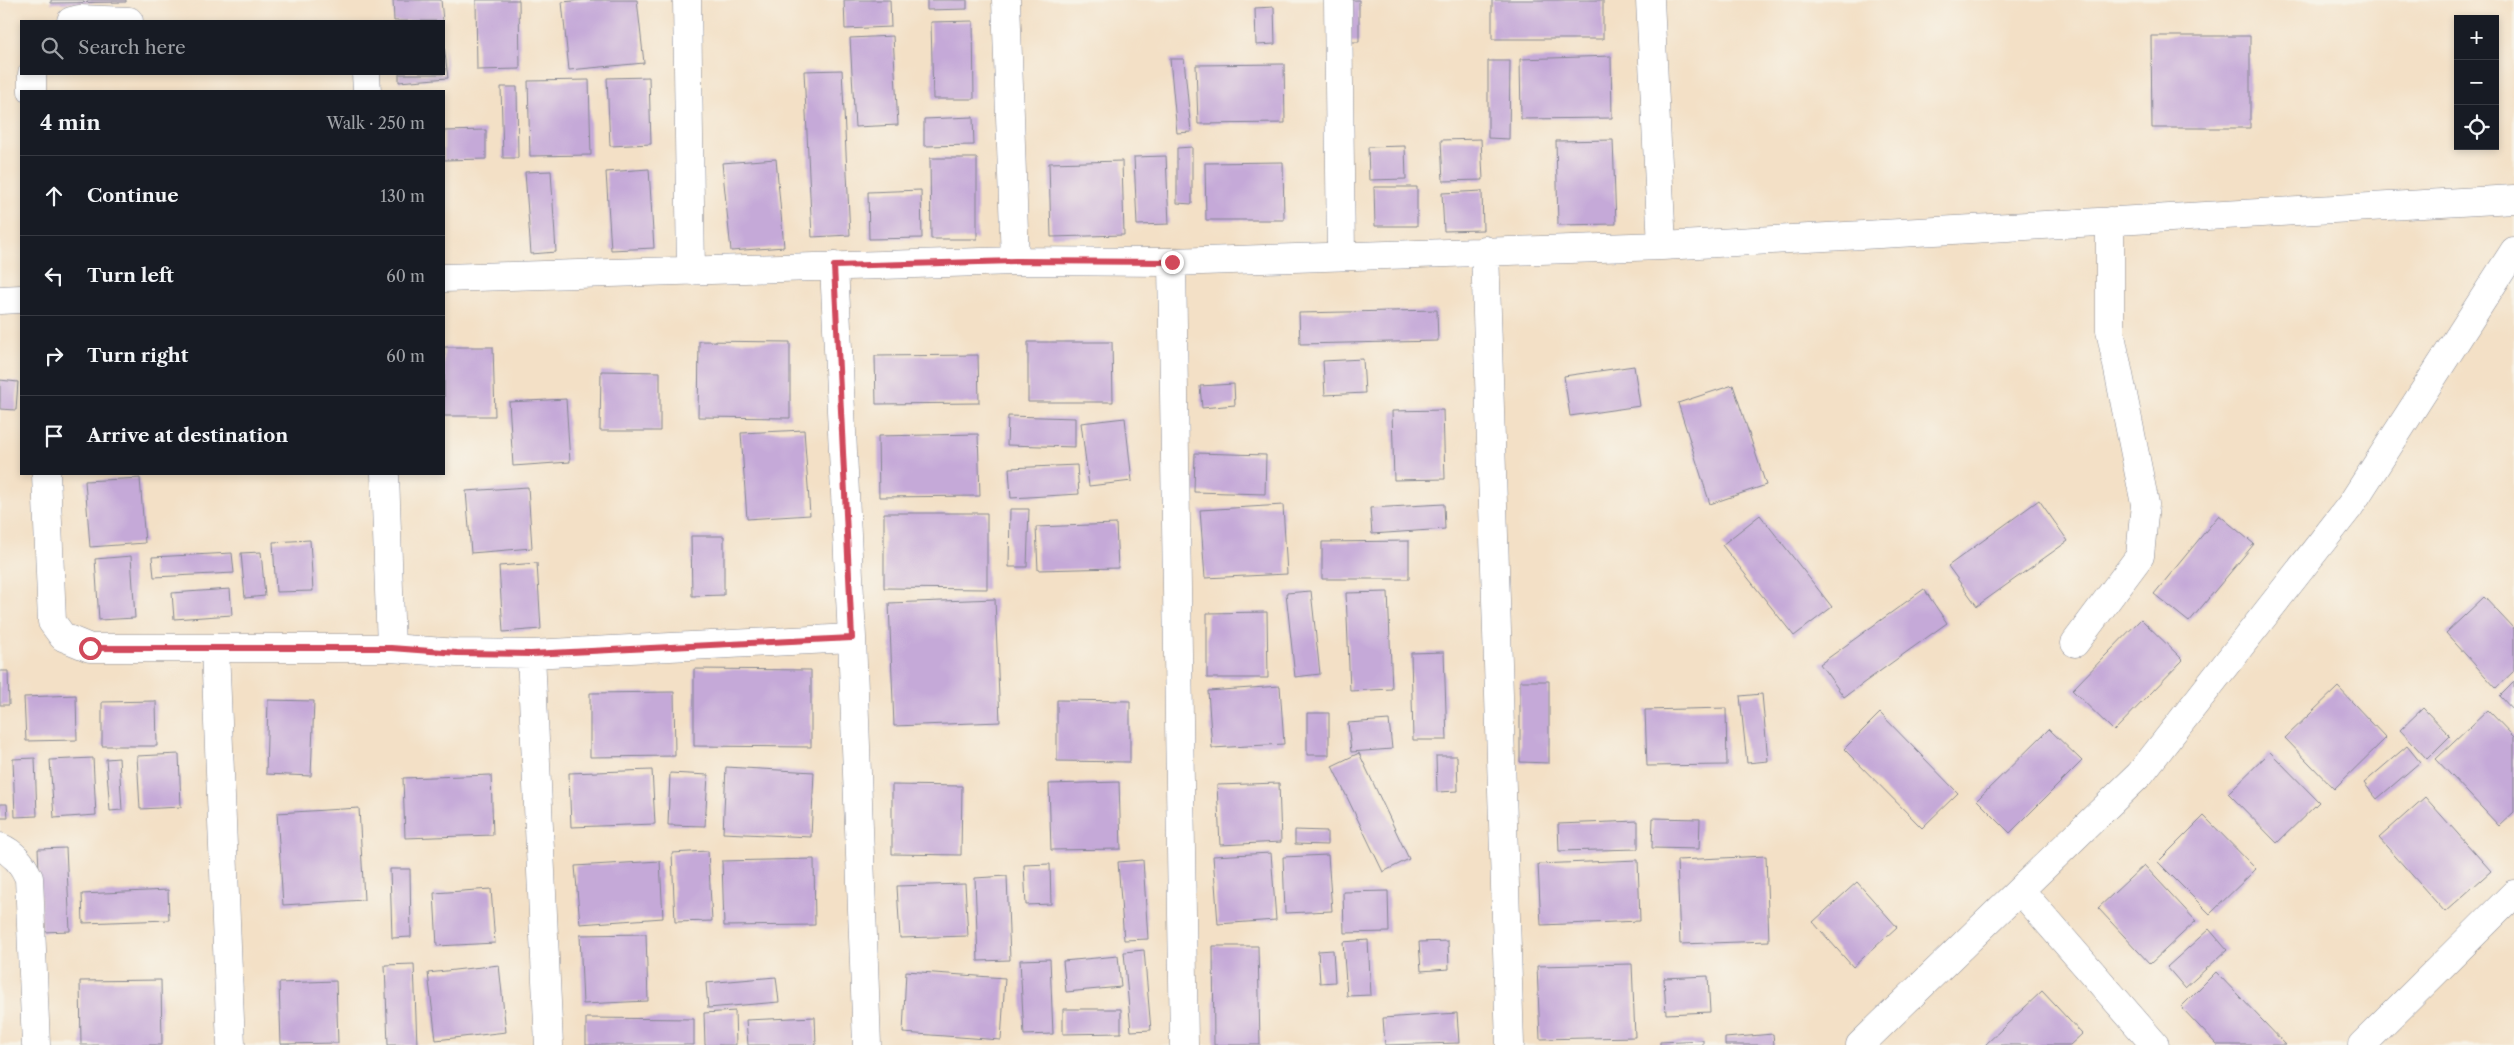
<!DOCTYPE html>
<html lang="en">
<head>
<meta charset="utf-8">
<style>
	body { margin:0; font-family:"Libre Caslon Text",serif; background:#20242c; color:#f1f3f6 }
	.controls { position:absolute; right:15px; top:15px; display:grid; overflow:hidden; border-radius:0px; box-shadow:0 2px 8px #0003 }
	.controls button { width:45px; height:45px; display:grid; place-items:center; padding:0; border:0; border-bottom:1px solid #363941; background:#171b24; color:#f1f3f6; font:25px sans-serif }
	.stop { position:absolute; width:15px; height:15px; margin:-11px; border:4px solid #d1495b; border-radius:50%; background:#fff }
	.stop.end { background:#d1495b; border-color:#fff; box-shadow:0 1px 5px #0008 }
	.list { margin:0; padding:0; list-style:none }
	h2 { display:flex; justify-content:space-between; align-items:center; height:65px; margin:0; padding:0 20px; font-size:21px }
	h2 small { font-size:16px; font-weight:400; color:#9ea1a6 }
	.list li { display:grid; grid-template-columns:32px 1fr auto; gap:15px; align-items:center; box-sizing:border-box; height:80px; padding:0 20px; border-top:1px solid #363941 }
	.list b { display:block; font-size:19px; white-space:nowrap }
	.list em { font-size:16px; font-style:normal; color:#9ea1a6 }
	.icon { flex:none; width:28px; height:28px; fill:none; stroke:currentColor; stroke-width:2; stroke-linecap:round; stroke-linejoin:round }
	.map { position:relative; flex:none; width:2514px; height:1045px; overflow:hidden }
	.search { position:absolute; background:#171b24; box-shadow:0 2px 8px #0003; left:20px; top:20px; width:425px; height:55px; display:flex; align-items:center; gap:12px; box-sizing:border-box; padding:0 18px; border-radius:0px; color:#9ea1a6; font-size:19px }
	.panel { position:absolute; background:#171b24; box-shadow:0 2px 8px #0003; left:20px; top:90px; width:425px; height:385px; border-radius:0px }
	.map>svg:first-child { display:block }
	.building { fill:#c5a9d8 }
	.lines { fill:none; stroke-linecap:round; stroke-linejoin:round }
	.minor-casing { stroke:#878892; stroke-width:29 }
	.minor { stroke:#fff; stroke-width:28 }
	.route { stroke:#d1495b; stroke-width:6 }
</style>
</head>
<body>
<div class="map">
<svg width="2514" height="1045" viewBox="0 0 2514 1045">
	<rect width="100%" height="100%" fill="#f7f3e8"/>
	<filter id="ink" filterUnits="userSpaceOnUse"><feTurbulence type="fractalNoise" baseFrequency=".02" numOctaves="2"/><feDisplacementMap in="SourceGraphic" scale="10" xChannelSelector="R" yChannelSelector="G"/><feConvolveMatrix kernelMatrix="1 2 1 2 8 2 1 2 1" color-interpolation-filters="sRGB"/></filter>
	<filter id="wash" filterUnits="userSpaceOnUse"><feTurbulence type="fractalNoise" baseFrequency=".0096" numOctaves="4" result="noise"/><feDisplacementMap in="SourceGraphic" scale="20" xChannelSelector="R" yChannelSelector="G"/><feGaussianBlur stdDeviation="1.12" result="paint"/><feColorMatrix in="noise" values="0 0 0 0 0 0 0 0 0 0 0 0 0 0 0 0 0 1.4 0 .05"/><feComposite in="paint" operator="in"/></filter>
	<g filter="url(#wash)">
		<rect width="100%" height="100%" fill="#f3e0c6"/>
		<g id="blocks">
			<path class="building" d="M 51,0 L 126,0 L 126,2 L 51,3 Z
				M 393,0 L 441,0 L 443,21 L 394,21 Z
				M 476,0 L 519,0 L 520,69 L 477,70 Z
				M 584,0 L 637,0 L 644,63 L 569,70 L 562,2 Z
				M 844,0 L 890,0 L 891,27 L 845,29 Z
				M 927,0 L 967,0 L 967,9 L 927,10 Z
				M 1343,0 L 1359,0 L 1359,42 L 1343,42 Z
				M 1492,0 L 1603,0 L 1603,39 L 1492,39 Z
				M 1274,7 L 1275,44 L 1256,45 L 1255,8 Z
				M 973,21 L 974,99 L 933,99 L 931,22 Z
				M 893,36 L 898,125 L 855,127 L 850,38 Z
				M 2151,36 L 2250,36 L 2250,128 L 2152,128 Z
				M 444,45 L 448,78 L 399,82 L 399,74 L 444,74 Z
				M 1611,56 L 1612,118 L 1521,119 L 1520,59 Z
				M 1170,59 L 1184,59 L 1191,132 L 1177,133 Z
				M 1488,61 L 1510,61 L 1509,139 L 1488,138 Z
				M 1284,64 L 1285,123 L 1198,124 L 1196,65 Z
				M 842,70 L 850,235 L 812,237 L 804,71 Z
				M 649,77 L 651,144 L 610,146 L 607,78 Z
				M 589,80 L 591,155 L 530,156 L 528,81 Z
				M 501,87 L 517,87 L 518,158 L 503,158 Z
				M 973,117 L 974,145 L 924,146 L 924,119 Z
				M 486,130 L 486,159 L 444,160 L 444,131 Z
				M 1481,139 L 1483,180 L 1443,181 L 1441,140 Z
				M 1613,140 L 1616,224 L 1558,225 L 1556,141 Z
				M 1405,146 L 1406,179 L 1369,180 L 1368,147 Z
				M 1192,147 L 1192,204 L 1177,203 L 1177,148 Z
				M 1166,156 L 1169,224 L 1137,225 L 1134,157 Z
				M 930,158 L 977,158 L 977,239 L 931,239 Z
				M 776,159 L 784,247 L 731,251 L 722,163 Z
				M 1122,161 L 1124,235 L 1051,237 L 1049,163 Z
				M 1283,162 L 1284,220 L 1206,220 L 1205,163 Z
				M 649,169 L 654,248 L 611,250 L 606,172 Z
				M 551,171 L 556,252 L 531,254 L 525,172 Z
				M 1374,187 L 1417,187 L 1417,226 L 1375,226 Z
				M 921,190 L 922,238 L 869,239 L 868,192 Z
				M 1482,191 L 1483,230 L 1444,231 L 1442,193 Z
				M 1437,310 L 1438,341 L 1300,344 L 1299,313 Z
				M 699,341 L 790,342 L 790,418 L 698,417 Z
				M 1028,342 L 1112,342 L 1113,402 L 1028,402 Z
				M 444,347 L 493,347 L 495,416 L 444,416 Z
				M 978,355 L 979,403 L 876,404 L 875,356 Z
				M 1363,359 L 1365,393 L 1325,395 L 1323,361 Z
				M 1634,366 L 1640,406 L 1570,416 L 1564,376 Z
				M 601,371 L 660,372 L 660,431 L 600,431 Z
				M 0,380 L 18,382 L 16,410 L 0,409 Z
				M 1234,384 L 1235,405 L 1202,408 L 1200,386 Z
				M 1733,385 L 1766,485 L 1710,504 L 1678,403 Z
				M 566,399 L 570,462 L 513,466 L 509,402 Z
				M 1443,410 L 1445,479 L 1394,480 L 1392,411 Z
				M 1008,416 L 1075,418 L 1075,447 L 1007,445 Z
				M 1125,418 L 1132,481 L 1089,486 L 1081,423 Z
				M 804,430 L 810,515 L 747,519 L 741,433 Z
				M 978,434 L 980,496 L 879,497 L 878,436 Z
				M 1195,453 L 1266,455 L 1265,494 L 1194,492 Z
				M 1077,465 L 1079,494 L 1011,498 L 1009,468 Z
				M 140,478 L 145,543 L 90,547 L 85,481 Z
				M 528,487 L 532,548 L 471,553 L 466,491 Z
				M 2039,500 L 2068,541 L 1977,606 L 1948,566 Z
				M 1444,504 L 1445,529 L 1372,534 L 1370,508 Z
				M 1283,505 L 1287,574 L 1205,578 L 1200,510 Z
				M 1010,509 L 1029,509 L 1027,567 L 1009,567 Z
				M 884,513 L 987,513 L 987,589 L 884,588 Z
				M 1760,515 L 1832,607 L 1794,636 L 1722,545 Z
				M 2219,515 L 2254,544 L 2189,622 L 2154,594 Z
				M 1116,524 L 1118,568 L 1038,570 L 1036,527 Z
				M 691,536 L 724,536 L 724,595 L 692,596 Z
				M 310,540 L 313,591 L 276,592 L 273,542 Z
				M 1409,541 L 1409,579 L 1322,579 L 1322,542 Z
				M 261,552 L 265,596 L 245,598 L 241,553 Z
				M 232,553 L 234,573 L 154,577 L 152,557 Z
				M 131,556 L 135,618 L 99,620 L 95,559 Z
				M 537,563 L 541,629 L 503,632 L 499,566 Z
				M 230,589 L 232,615 L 174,619 L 172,593 Z
				M 1924,589 L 1947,623 L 1844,697 L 1820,664 Z
				M 1311,591 L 1320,674 L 1295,677 L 1286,593 Z
				M 1388,592 L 1392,689 L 1350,691 L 1346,593 Z
				M 2484,597 L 2514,629 L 2514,671 L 2496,688 L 2446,633 Z
				M 995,599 L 1000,722 L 894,726 L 889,603 Z
				M 1267,612 L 1268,678 L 1207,678 L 1207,613 Z
				M 2141,619 L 2183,660 L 2114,731 L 2072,690 Z
				M 1444,652 L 1447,740 L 1413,740 L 1411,653 Z
				M 694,669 L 811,670 L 811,747 L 694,746 Z
				M 0,671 L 8,671 L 9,705 L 0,705 Z
				M 1520,681 L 1549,681 L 1549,763 L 1520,762 Z
				M 2514,682 L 2514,711 L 2500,696 Z
				M 1280,686 L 1284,744 L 1212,748 L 1208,691 Z
				M 2338,687 L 2386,738 L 2334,789 L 2285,738 Z
				M 674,692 L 675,756 L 590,757 L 590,693 Z
				M 1762,694 L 1768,761 L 1747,763 L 1740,696 Z
				M 76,695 L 77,740 L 26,741 L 24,697 Z
				M 268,700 L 314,701 L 311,776 L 266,774 Z
				M 1057,700 L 1130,701 L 1130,762 L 1057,761 Z
				M 156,701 L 157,746 L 102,746 L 102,702 Z
				M 1726,708 L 1727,765 L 1647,766 L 1645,710 Z
				M 2423,708 L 2450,736 L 2427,759 L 2400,730 Z
				M 2488,710 L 2514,737 L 2514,812 L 2499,826 L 2436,759 Z
				M 1307,713 L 1329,713 L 1329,755 L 1307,755 Z
				M 1880,713 L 1958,793 L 1922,828 L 1844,749 Z
				M 1389,720 L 1392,749 L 1351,752 L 1348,723 Z
				M 2049,729 L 2082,761 L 2010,833 L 1977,800 Z
				M 2407,746 L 2420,762 L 2377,799 L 2364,783 Z
				M 2270,752 L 2319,802 L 2277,843 L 2228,793 Z
				M 1359,753 L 1409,859 L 1383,872 L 1332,766 Z
				M 179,754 L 181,807 L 140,809 L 137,756 Z
				M 1436,756 L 1457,756 L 1458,791 L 1437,792 Z
				M 35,758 L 37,816 L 15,817 L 13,759 Z
				M 93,758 L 96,815 L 54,818 L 50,760 Z
				M 119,758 L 122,810 L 110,811 L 106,759 Z
				M 726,767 L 814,772 L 811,837 L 723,833 Z
				M 652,770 L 655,824 L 571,827 L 569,773 Z
				M 670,773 L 708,775 L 705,826 L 668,825 Z
				M 491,775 L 493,835 L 405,838 L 403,778 Z
				M 1119,782 L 1121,849 L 1051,850 L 1049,784 Z
				M 1279,783 L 1281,842 L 1220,845 L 1217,785 Z
				M 892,785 L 962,786 L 961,855 L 892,854 Z
				M 2425,797 L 2491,871 L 2445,912 L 2379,838 Z
				M 0,804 L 7,804 L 8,818 L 0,818 Z
				M 359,808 L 364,900 L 283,905 L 277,813 Z
				M 2204,816 L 2256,869 L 2210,914 L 2158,862 Z
				M 1653,818 L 1700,819 L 1699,849 L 1652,848 Z
				M 1638,821 L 1638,849 L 1559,851 L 1558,824 Z
				M 1295,830 L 1327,831 L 1327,845 L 1295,844 Z
				M 66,848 L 70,931 L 42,932 L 38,849 Z
				M 708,851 L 712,921 L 675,922 L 672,853 Z
				M 1271,853 L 1276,920 L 1218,924 L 1213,856 Z
				M 1328,855 L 1332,911 L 1285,913 L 1283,857 Z
				M 1766,856 L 1769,941 L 1680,944 L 1677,860 Z
				M 814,859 L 815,925 L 724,926 L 722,861 Z
				M 1143,860 L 1148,939 L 1124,940 L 1118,862 Z
				M 1638,860 L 1640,921 L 1541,925 L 1538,864 Z
				M 660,861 L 663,918 L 580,924 L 575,866 Z
				M 1050,864 L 1051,904 L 1026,905 L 1024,865 Z
				M 2144,865 L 2196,921 L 2150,964 L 2098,908 Z
				M 390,869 L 410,869 L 411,937 L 392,938 Z
				M 1007,876 L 1010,960 L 978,961 L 975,878 Z
				M 1857,882 L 1897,927 L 1853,967 L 1813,922 Z
				M 965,884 L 968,936 L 900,938 L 897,886 Z
				M 491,889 L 495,943 L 437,946 L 434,893 Z
				M 168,890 L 169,920 L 83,923 L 82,894 Z
				M 1388,891 L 1389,932 L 1344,933 L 1343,892 Z
				M 2209,929 L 2227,950 L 2185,988 L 2167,967 Z
				M 646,934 L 648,1001 L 583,1004 L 580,935 Z
				M 1368,940 L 1371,995 L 1347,996 L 1343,942 Z
				M 1448,941 L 1449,969 L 1421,971 L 1419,942 Z
				M 1213,946 L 1258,946 L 1260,1045 L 1214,1045 Z
				M 1144,950 L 1151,1030 L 1131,1031 L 1124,952 Z
				M 1333,950 L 1335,982 L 1320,983 L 1318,951 Z
				M 1118,956 L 1121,987 L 1066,992 L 1063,961 Z
				M 1050,959 L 1053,1034 L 1024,1035 L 1020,960 Z
				M 414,964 L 417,1045 L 388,1045 L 385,965 Z
				M 1632,964 L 1635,1037 L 1540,1039 L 1537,966 Z
				M 499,965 L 506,1032 L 436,1040 L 428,973 Z
				M 906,971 L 1005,978 L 1001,1040 L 903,1033 Z
				M 2216,972 L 2286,1045 L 2217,1045 L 2181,1007 Z
				M 1708,976 L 1710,1012 L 1666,1014 L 1664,978 Z
				M 776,977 L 779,1002 L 708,1008 L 706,983 Z
				M 161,980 L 162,1045 L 81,1045 L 80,981 Z
				M 336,981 L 338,1043 L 281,1044 L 279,983 Z
				M 2042,991 L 2082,1034 L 2070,1045 L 1985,1045 Z
				M 1063,1009 L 1121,1009 L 1121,1033 L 1063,1034 Z
				M 735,1011 L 736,1045 L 705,1045 L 704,1013 Z
				M 1457,1013 L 1459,1043 L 1385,1045 L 1383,1018 Z
				M 815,1017 L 816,1045 L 748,1045 L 746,1020 Z
				M 586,1018 L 694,1019 L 694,1045 L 586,1045 Z
				M 1773,1034 L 1774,1045 L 1725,1045 L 1725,1038 Z
				M 1703,1040 L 1703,1045 L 1660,1045 L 1660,1042 Z"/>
		</g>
	</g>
	<g filter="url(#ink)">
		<use href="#blocks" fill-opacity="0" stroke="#878892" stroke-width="1"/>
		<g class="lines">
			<g class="minor-casing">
				<path id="minor" d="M 687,0 L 691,271
					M 1006,0 L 1015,261
					M 1338,0 L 1341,255
					M 1650,0 L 1662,246
					M 71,21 L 79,19 L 129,21
					M 32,74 L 32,91
					M 366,74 L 367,91
					M 1485,250 L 1510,1045
					M 1172,262 L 1184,1045
					M 834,266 L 852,638 L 867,1045
					M 444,278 L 1015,261 L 1172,262 L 1662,246 L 2514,199
					M 0,300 L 21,299
					M 46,474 L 52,622 L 63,637 L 90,648 L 391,648 L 457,653 L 531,654 L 852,638
					M 385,474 L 391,648
					M 2075,643 L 2140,556 L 2145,504 L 2110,330 L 2110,221
					M 215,648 L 231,1045
					M 531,654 L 549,1045
					M 0,847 C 14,853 23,864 29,878 L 36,1045
					M 2020,890 L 2155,1045
					M 1860,1045 L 2140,774 L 2350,506 L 2514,251
					M 2362,1045 L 2514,894"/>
			</g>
			<use href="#minor" class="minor"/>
		</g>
	</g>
	<g class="lines" filter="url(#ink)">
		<path class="route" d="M 90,648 L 391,648 L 457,653 L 531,654 L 852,638 L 834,266 L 1015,261 L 1172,262"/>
	</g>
</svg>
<div class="controls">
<button>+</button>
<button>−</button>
<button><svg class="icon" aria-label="locate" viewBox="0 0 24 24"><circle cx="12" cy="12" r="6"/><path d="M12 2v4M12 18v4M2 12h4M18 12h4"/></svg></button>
</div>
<div class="stop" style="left:90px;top:648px"></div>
<div class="stop end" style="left:1172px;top:262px"></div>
<div class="search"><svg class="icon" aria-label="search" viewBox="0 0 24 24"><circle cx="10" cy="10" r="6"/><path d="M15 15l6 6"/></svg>Search here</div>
<section class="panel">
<h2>4 min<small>Walk · 250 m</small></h2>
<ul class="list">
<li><svg class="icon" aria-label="ahead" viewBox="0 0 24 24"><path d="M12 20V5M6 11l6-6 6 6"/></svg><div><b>Continue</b></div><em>130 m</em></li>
<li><svg class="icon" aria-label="left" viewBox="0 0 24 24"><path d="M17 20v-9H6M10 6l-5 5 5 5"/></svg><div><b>Turn left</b></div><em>60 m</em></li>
<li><svg class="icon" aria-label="right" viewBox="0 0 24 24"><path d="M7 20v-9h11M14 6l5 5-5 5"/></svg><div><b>Turn right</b></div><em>60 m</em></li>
<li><svg class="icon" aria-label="arrive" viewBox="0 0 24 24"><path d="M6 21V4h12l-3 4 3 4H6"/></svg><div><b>Arrive at destination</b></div></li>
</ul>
</section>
</div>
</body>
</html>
